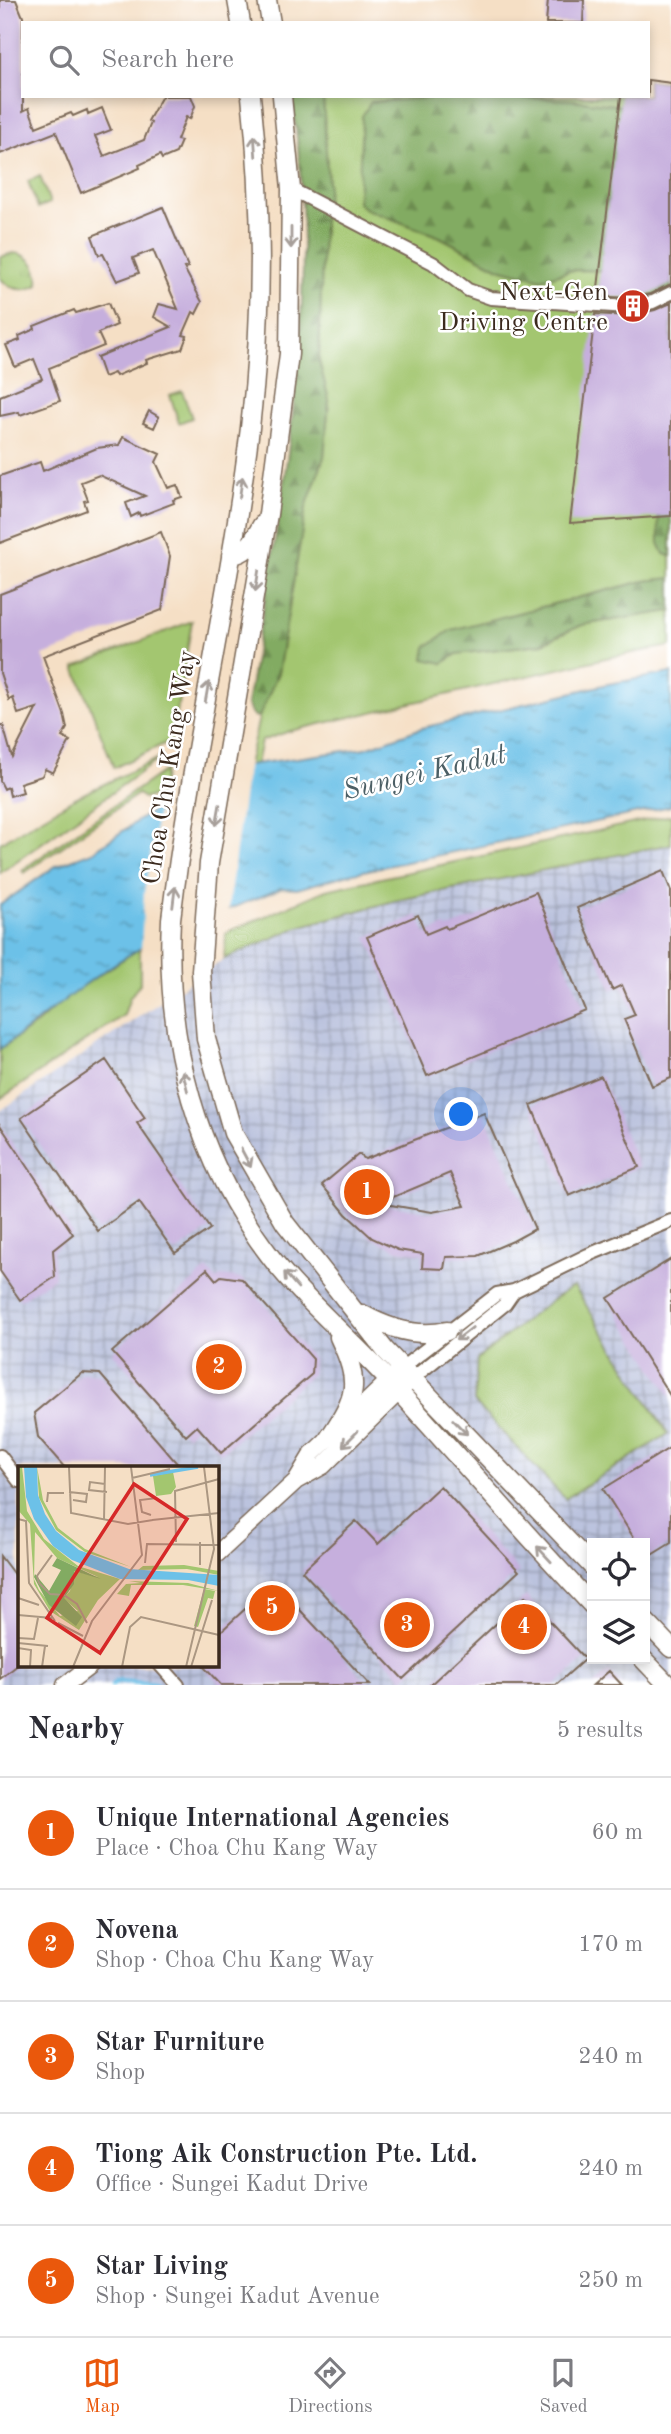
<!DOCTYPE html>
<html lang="en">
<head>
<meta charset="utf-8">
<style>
	body { margin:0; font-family:"Old Standard TT",serif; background:#f2f2f3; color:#2b2b33 }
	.controls { position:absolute; right:21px; bottom:21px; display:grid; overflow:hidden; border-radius:0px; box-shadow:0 4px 10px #0003 }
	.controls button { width:63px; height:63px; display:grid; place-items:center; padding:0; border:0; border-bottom:2px solid #e1e1e2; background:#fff; color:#2b2b33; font:35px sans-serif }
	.you { position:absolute; left:462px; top:1115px; width:24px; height:24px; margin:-18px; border:5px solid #fff; border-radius:50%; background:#1a73e8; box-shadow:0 0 0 10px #1a73e833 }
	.badge { display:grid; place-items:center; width:46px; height:46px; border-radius:50%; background:#ea580c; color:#fff; font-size:23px; font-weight:700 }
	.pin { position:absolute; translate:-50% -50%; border:4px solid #fff; box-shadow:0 2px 7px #0006 }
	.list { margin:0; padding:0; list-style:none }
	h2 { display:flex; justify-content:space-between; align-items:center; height:91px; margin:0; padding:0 28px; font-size:30px }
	h2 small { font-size:23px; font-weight:400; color:#7c7c81 }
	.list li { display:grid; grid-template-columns:46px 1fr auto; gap:21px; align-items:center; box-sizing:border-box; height:112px; padding:0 28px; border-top:2px solid #e1e1e2 }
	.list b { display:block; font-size:26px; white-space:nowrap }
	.list p { margin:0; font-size:23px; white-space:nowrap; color:#7c7c81 }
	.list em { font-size:23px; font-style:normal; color:#7c7c81 }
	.icon { flex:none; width:38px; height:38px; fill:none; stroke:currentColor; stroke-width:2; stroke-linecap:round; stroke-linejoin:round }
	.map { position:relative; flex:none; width:671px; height:1685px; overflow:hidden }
	.search { position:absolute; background:#fff; box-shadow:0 4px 10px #0003; left:21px; right:21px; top:21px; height:77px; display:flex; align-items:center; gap:18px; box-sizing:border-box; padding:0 24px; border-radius:0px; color:#7c7c81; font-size:26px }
	.sheet { height:651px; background:#fff }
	nav { display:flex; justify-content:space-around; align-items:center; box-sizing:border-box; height:98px; border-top:2px solid #e1e1e2; background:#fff; font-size:19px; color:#7c7c81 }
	nav a { display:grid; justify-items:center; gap:4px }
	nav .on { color:#ea580c }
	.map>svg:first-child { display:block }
	.industrial { fill:url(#industrial-grid); fill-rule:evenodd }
	.grass { fill:#a3c66f; stroke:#6f7846; stroke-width:2 }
	.forest { fill:url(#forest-firs); stroke:#5e6a40; stroke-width:2 }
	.park { fill:url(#park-tufts); stroke:#6f7846; stroke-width:2 }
	.water { fill:url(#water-ripples); stroke:#547683; stroke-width:2 }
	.pier { fill:#f5dfc5 }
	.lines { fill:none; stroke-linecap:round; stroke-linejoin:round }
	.stream { stroke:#6cc1e8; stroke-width:4.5 }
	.building { fill:#c6afdd; fill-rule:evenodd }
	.minor-casing { stroke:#7c6958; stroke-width:16 }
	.tertiary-casing { stroke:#7c6958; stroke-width:19 }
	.secondary-casing { stroke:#7c6958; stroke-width:21 }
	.minor { stroke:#fff; stroke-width:12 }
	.tertiary { stroke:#fff; stroke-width:16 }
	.secondary { stroke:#fff; stroke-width:18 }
	.oneway { stroke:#a79f9a }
	.labels { text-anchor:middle; stroke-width:5; stroke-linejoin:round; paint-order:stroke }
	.poi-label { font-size:26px; fill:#3b2a1e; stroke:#fff; text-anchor:end }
	.street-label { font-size:26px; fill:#3b2a1e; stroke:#fff }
	.water-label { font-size:28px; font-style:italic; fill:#4c5f65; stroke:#fff }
	.inset-river { fill:none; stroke:#6cc1e8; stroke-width:3.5 }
	.inset-road { fill:none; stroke:#ab9782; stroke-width:2 }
	.view { fill:#d62828; fill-opacity:0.15; stroke:#d62828; stroke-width:3.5 }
	.inset-edge { fill:none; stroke:#3b2a1e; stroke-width:3.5 }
</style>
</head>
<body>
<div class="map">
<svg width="671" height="1685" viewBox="0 0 671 1685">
	<defs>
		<pattern id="industrial-grid" width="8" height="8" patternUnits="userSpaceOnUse" patternTransform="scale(1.75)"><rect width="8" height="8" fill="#bbc3de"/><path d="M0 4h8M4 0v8" fill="none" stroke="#999fb3"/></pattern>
		<pattern id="forest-firs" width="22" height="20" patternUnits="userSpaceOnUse" patternTransform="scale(1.75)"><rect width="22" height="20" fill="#82ab62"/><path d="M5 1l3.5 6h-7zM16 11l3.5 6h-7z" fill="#6c8b50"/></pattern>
		<pattern id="park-tufts" width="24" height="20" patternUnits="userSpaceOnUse" patternTransform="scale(1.75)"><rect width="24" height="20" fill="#a3c66f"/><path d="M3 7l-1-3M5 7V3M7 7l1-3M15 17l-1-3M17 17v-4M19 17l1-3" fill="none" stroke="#86a15b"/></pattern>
		<pattern id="water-ripples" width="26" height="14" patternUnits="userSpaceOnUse" patternTransform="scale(1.75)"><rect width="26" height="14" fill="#6cc1e8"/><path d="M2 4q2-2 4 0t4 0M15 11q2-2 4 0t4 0" fill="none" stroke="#5a9dbb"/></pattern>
	</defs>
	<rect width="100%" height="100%" fill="#fff"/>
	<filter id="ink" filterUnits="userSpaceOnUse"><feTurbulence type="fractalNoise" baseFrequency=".0143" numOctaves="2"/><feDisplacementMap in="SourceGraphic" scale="14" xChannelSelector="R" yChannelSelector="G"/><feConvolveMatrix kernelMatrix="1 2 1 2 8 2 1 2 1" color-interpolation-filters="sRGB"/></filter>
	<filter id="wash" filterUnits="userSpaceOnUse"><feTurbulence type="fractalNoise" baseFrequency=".00686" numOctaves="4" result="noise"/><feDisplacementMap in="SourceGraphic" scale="28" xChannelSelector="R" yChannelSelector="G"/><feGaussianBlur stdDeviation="1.57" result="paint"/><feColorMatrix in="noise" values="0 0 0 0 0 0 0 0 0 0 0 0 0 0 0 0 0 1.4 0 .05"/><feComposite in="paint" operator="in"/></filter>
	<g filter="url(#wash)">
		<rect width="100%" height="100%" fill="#f5dfc5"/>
		<path class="industrial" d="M 671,844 L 671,1685 L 0,1685 L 0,1111 L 224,959 L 298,927 L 394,901 ZM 19,1468 L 217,1468 L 217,1666 L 19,1666 ZM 592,1543 L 645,1543 L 645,1659 L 592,1659 Z"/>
		<path class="grass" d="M 648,80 L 671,83 L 671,112 L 573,100 L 509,96 L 648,96 Z
			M 323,96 L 459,96 L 371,102 L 358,203 L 366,209 L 440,237 L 499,268 L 542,279 L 572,270 L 639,271 L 631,316 L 664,480 L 664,554 L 671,556 L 671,578 L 644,581 L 451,630 L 443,663 L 457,654 L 541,644 L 581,625 L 671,611 L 671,646 L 606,658 L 290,731 L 261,741 L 256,764 L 248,765 L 261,709 L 278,673 L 306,507 L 324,457 L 329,400 L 319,361 L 323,221 L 328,186 Z
			M 40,176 L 50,203 L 38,208 L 28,181 Z
			M 182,391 L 192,418 L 179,423 L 170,395 Z
			M 192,621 L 172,740 L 114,768 L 75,667 Z
			M 163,756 L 0,873 L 0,843 L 73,799 Z
			M 165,770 L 160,796 L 144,798 L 138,794 L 24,873 L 22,870 Z
			M 671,815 L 671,844 L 394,901 L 298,927 L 224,959 L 226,933 L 326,890 Z
			M 140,948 L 140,984 L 130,997 L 124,1015 L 0,1099 L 0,1049 L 38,1023 L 66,997 Z
			M 574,1286 L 668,1434 L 565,1499 L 474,1402 L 477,1359 C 510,1335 539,1306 574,1286 Z"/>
		<path class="forest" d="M 291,96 L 323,96 L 328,186 L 323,221 L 319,361 L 329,400 L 324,457 L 306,507 L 278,673 L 259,717 L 253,716 L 247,705 C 280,508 325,296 291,96 Z
			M 459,96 L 573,100 L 671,112 L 671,556 L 664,554 L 659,543 L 658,499 L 631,316 L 639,271 L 572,270 L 542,279 L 499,268 L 440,237 L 366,209 L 358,203 L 362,116 L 371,102 Z
			M 671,578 L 671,611 L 581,625 L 541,644 L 457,654 L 443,663 L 424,659 L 426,647 L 451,630 L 644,581 Z"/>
		<path class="park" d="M 13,253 C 30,254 40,268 38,285 C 24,292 11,291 0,278 L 0,257 Z"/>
		<path class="water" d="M 671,673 L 671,806 L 349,874 L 297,889 L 282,888 C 235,908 183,924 139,949 C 89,977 47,1016 0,1049 L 0,905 L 56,866 L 92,852 L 155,809 L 248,765 L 366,748 L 422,728 L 608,684 Z"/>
		<path class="pier" d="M 248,762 L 227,915 L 141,951 L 144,893 L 159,804 Z"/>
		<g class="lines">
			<path class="stream" d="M 112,1685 L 117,1681 L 156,1684"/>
		</g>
		<g id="blocks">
			<path class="building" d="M 0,0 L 16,0 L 23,17 L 23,111 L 29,108 L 36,127 L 71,113 L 73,116 L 87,110 L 88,114 L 102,108 L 111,130 L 95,136 L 104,156 L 144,140 L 151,123 L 148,121 L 162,96 L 191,96 L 195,106 L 190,119 L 186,117 L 177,140 L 181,141 L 176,153 L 162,159 L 160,155 L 139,165 L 140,168 L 81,193 L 56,132 L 0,154 Z
				M 548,0 L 584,0 L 583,23 L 546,23 Z
				M 648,80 L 671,83 L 671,284 L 650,294 L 627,298 L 597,296 L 621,96 L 648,96 Z
				M 163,207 L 188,267 L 184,268 L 202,302 L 196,314 L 193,312 L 183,335 L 187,336 L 182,349 L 146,360 L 147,363 L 116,376 L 114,373 L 104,377 L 97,357 L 171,327 L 154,317 L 159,304 L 178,309 L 153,250 L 133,258 L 139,273 L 117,281 L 103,254 L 99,255 L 92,236 Z
				M 108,303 L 117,325 L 98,333 L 104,346 L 49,368 L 60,401 L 20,415 L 19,412 L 0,416 L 0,396 L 42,379 L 34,359 L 15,367 L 6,345 L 20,340 L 19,336 L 35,329 L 34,326 L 74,310 L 76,313 Z
				M 671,303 L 671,516 L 570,523 L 595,314 L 629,316 L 655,310 Z
				M 149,411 L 159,417 L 154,428 L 143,423 Z
				M 123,437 L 160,454 L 156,462 L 168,488 L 177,485 L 182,497 L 173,500 L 174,503 L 140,516 L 139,513 L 131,517 L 126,503 L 145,496 L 99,475 L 81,482 L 88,500 L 84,501 L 87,510 L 0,543 L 0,476 L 40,462 L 43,471 L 97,448 L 119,445 Z
				M 161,532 L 170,556 L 162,610 L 43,656 L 64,714 L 67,728 L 62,737 L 70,741 L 53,773 L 45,769 L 42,776 L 20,783 L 23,792 L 10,796 L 8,787 L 4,789 L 0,781 L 0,725 L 3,725 L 12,757 L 37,708 L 18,714 L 13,698 L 9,700 L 0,673 L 0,594 Z
				M 663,871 L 671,891 L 671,1078 L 652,1086 L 624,1019 L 635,1015 L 622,985 L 612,990 L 577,908 Z
				M 536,892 L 585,1010 L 427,1076 L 367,937 L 418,915 L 426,934 L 445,926 L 447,929 Z
				M 106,1060 L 145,1118 L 137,1123 L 210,1229 L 175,1253 L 139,1202 L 98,1231 L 21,1118 Z
				M 601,1076 L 639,1167 L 569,1196 L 531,1105 Z
				M 484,1113 L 535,1229 L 513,1241 L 478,1256 L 446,1257 L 444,1269 L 422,1268 L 423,1254 L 398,1250 L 372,1238 L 346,1214 L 322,1185 L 359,1154 L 365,1159 ZM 450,1173 L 465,1206 L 432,1212 L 379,1203 Z
				M 0,1125 L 73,1234 L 53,1250 L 55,1277 L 20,1300 L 0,1271 Z
				M 671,1259 L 671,1397 L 608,1298 Z
				M 207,1269 L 216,1280 L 221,1276 L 242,1279 L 313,1359 L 312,1374 L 221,1453 L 197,1426 L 186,1436 L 112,1352 Z
				M 82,1373 L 100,1374 L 181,1468 L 65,1468 L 38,1437 L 34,1413 Z
				M 671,1447 L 671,1543 L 645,1559 L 645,1543 L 637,1543 L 603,1489 Z
				M 440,1486 L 519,1571 L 403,1679 L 302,1571 L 356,1521 L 378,1544 Z
				M 0,1556 L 19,1581 L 19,1664 L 0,1679 Z
				M 274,1582 L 370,1685 L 221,1685 L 203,1666 L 217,1666 L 217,1635 Z
				M 526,1596 L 585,1659 L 556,1685 L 430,1685 Z
				M 609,1671 L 622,1685 L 593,1685 Z"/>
		</g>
	</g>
	<g filter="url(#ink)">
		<use href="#blocks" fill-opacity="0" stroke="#7c6958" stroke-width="2"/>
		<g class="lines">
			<g class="minor-casing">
				<path id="minor" d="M 291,189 L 433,263 L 468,290 L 491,298 L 628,307 L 653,302 L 671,293
					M 403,1367 L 497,1294 L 514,1291 L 588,1255 L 671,1221
					M 413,1378 L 505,1304 L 514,1291
					M 0,1456 L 19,1481
					M 161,1666 L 178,1685"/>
			</g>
			<g class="tertiary-casing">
				<path id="tertiary" d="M 297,1479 L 312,1454 L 403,1367
					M 217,1554 L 296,1481 L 323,1466 L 413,1378
					M 65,1685 L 90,1666"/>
			</g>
			<g class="secondary-casing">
				<path id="secondary" d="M 237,0 L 241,23
					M 267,0 L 271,23
					M 251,96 C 263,206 263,318 250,428 C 230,593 191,754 171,919 C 165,1042 196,1161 273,1260 C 308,1304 352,1340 390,1382 C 458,1456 523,1532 592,1605
					M 282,96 L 291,189 L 289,354 L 268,514 L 209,863 L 201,971 L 206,1039 L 233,1133 L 285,1223 L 385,1350 L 592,1566
					M 231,555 C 248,554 254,539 262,525
					M 362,1314 C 389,1329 417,1338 447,1331
					M 329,1438 C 357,1396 361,1384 339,1337
					M 645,1621 L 671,1648
					M 643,1659 L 668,1685"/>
			</g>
			<use href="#minor" class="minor"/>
			<use href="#tertiary" class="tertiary"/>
			<use href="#secondary" class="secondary"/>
		</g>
		<defs><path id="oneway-shaft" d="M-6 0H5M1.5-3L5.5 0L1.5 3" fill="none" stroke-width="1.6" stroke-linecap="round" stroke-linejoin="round" transform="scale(1.75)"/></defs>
		<g class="oneway">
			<use href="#oneway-shaft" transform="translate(255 146) rotate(-94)"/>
			<use href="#oneway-shaft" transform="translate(291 238) rotate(90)"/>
			<use href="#oneway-shaft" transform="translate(241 487) rotate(-82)"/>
			<use href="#oneway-shaft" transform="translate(257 581) rotate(99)"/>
			<use href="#oneway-shaft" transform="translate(207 692) rotate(-80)"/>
			<use href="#oneway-shaft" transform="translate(218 815) rotate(100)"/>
			<use href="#oneway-shaft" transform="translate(174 897) rotate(-83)"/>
			<use href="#oneway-shaft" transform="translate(185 1081) rotate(-104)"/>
			<use href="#oneway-shaft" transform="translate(246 1158) rotate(62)"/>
			<use href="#oneway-shaft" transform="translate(291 1280) rotate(-131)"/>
			<use href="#oneway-shaft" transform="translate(464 1334) rotate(142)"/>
			<use href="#oneway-shaft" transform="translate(460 1427) rotate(46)"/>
			<use href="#oneway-shaft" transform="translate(350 1439) rotate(135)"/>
			<use href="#oneway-shaft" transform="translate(544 1554) rotate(-133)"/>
		</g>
	</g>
	<defs>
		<g id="building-disc" transform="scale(1.75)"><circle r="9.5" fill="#c8321e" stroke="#fff"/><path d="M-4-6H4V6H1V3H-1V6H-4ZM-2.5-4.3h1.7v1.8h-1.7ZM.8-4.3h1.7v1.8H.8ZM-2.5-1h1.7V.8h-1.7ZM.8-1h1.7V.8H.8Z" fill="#fff"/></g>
	</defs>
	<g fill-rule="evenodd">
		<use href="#building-disc" x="633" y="306"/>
	</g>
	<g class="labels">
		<g class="poi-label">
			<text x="608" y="300">Next-Gen<tspan x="608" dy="30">Driving Centre</tspan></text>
		</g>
		<g class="street-label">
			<text transform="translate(168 767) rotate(-81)" y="9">Choa Chu Kang Way</text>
		</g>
		<g class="water-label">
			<text transform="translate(424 771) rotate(-13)" y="10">Sungei Kadut</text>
		</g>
	</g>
	<g transform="translate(18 1466)">
		<rect width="201" height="201" fill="#f5dfc5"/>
		<path d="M 0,1 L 4,1 L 9,45 L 26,73 L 60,100 L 102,113 L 80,134 L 61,164 L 32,145 L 16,118 L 12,58 L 0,44 ZM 17,66 L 39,92 L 80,111 L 56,105 L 52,125 L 45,132 L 60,145 L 42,150 L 21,124 L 16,113 ZM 19,1 L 25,34 L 40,62 L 67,83 L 113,101 L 67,86 L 38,64 L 21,32 ZM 155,6 L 158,21 L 153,28 L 138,30 L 135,10 ZM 166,99 L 201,105 L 201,109 L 169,103 L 120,104 L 125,100 ZM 111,115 L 170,117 L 201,125 L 165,119 L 113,119 L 111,130 L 99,128 L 108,118 L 123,117 Z" fill="#a3c66f" fill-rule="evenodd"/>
		<path d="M 39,92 L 83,113 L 56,105 L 56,118 L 46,132 L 64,151 L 58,160 L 31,139 L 16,111 L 17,108 L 31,125 L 43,104 L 34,100 Z" fill="#82ab62"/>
		<path d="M 186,123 L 197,125 L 195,133 L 190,132 L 180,161 L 176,160 Z" fill="#a3c66f"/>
		<path d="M 6,1 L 19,1 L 20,29 L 27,48 L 38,65 L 61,84 L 111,103 L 201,109 L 201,120 L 170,114 L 102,113 L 54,94 L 35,80 L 16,53 L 8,31 Z" fill="#6cc1e8"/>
		<path class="inset-river" d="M 132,9 L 180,1"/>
		<path class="inset-road" d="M 51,1 L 53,47 L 110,58 L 135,54M 114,12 L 152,3M 87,18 L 72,16 L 71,24 L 89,26M 51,26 L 69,28 L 68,36 L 55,34M 29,36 L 30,27 L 46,27M 133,49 L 124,46 L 122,34 L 139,32M 0,53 L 8,55 L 11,117 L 37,155M 86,54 L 87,1M 134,54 L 201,47M 158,76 L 157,25 L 201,13M 182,76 L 182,99M 34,89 L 19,110 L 21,117 L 32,128 L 46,129 L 59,138 L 69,157M 127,97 L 129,78 L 201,79M 0,132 L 21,139M 0,149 L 34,152M 40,157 L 65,170M 0,172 L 16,173 L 20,152M 0,177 L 30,180M 0,182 L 13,184 L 12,201M 24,201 L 27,180M 55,201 L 74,155 L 124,89 L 113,1M 104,201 L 112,161 L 123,151 L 201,169M 168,201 L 196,83 L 186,1M 173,201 L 194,134"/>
		<path class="view" d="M 116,18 L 169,53 L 82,187 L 29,152 Z"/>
		<rect width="201" height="201" class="inset-edge"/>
	</g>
</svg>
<div class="controls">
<button><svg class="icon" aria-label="locate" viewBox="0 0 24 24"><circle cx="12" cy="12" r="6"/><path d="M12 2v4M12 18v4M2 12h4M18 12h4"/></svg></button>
<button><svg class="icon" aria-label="layers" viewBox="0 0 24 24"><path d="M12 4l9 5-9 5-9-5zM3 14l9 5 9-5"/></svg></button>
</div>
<div class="you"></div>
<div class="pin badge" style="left:367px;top:1192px">1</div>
<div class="pin badge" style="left:219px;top:1367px">2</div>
<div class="pin badge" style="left:407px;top:1625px">3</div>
<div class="pin badge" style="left:524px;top:1627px">4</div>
<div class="pin badge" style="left:272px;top:1608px">5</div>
<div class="search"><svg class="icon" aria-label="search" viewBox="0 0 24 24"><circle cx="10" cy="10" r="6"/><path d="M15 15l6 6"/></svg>Search here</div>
</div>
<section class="sheet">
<h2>Nearby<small>5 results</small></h2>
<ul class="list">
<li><span class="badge">1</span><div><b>Unique International Agencies</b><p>Place · Choa Chu Kang Way</p></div><em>60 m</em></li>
<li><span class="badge">2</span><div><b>Novena</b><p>Shop · Choa Chu Kang Way</p></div><em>170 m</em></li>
<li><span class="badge">3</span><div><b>Star Furniture</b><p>Shop</p></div><em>240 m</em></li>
<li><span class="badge">4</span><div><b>Tiong Aik Construction Pte. Ltd.</b><p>Office · Sungei Kadut Drive</p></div><em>240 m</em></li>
<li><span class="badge">5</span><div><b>Star Living</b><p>Shop · Sungei Kadut Avenue</p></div><em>250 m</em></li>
</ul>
</section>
<nav>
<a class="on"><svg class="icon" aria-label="map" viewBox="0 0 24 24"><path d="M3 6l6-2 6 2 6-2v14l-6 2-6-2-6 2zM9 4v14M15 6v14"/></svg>Map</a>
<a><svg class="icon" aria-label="directions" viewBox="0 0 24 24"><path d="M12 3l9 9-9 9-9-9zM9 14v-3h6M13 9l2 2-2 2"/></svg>Directions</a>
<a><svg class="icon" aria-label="saved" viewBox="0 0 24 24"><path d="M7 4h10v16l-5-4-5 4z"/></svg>Saved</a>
</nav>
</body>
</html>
